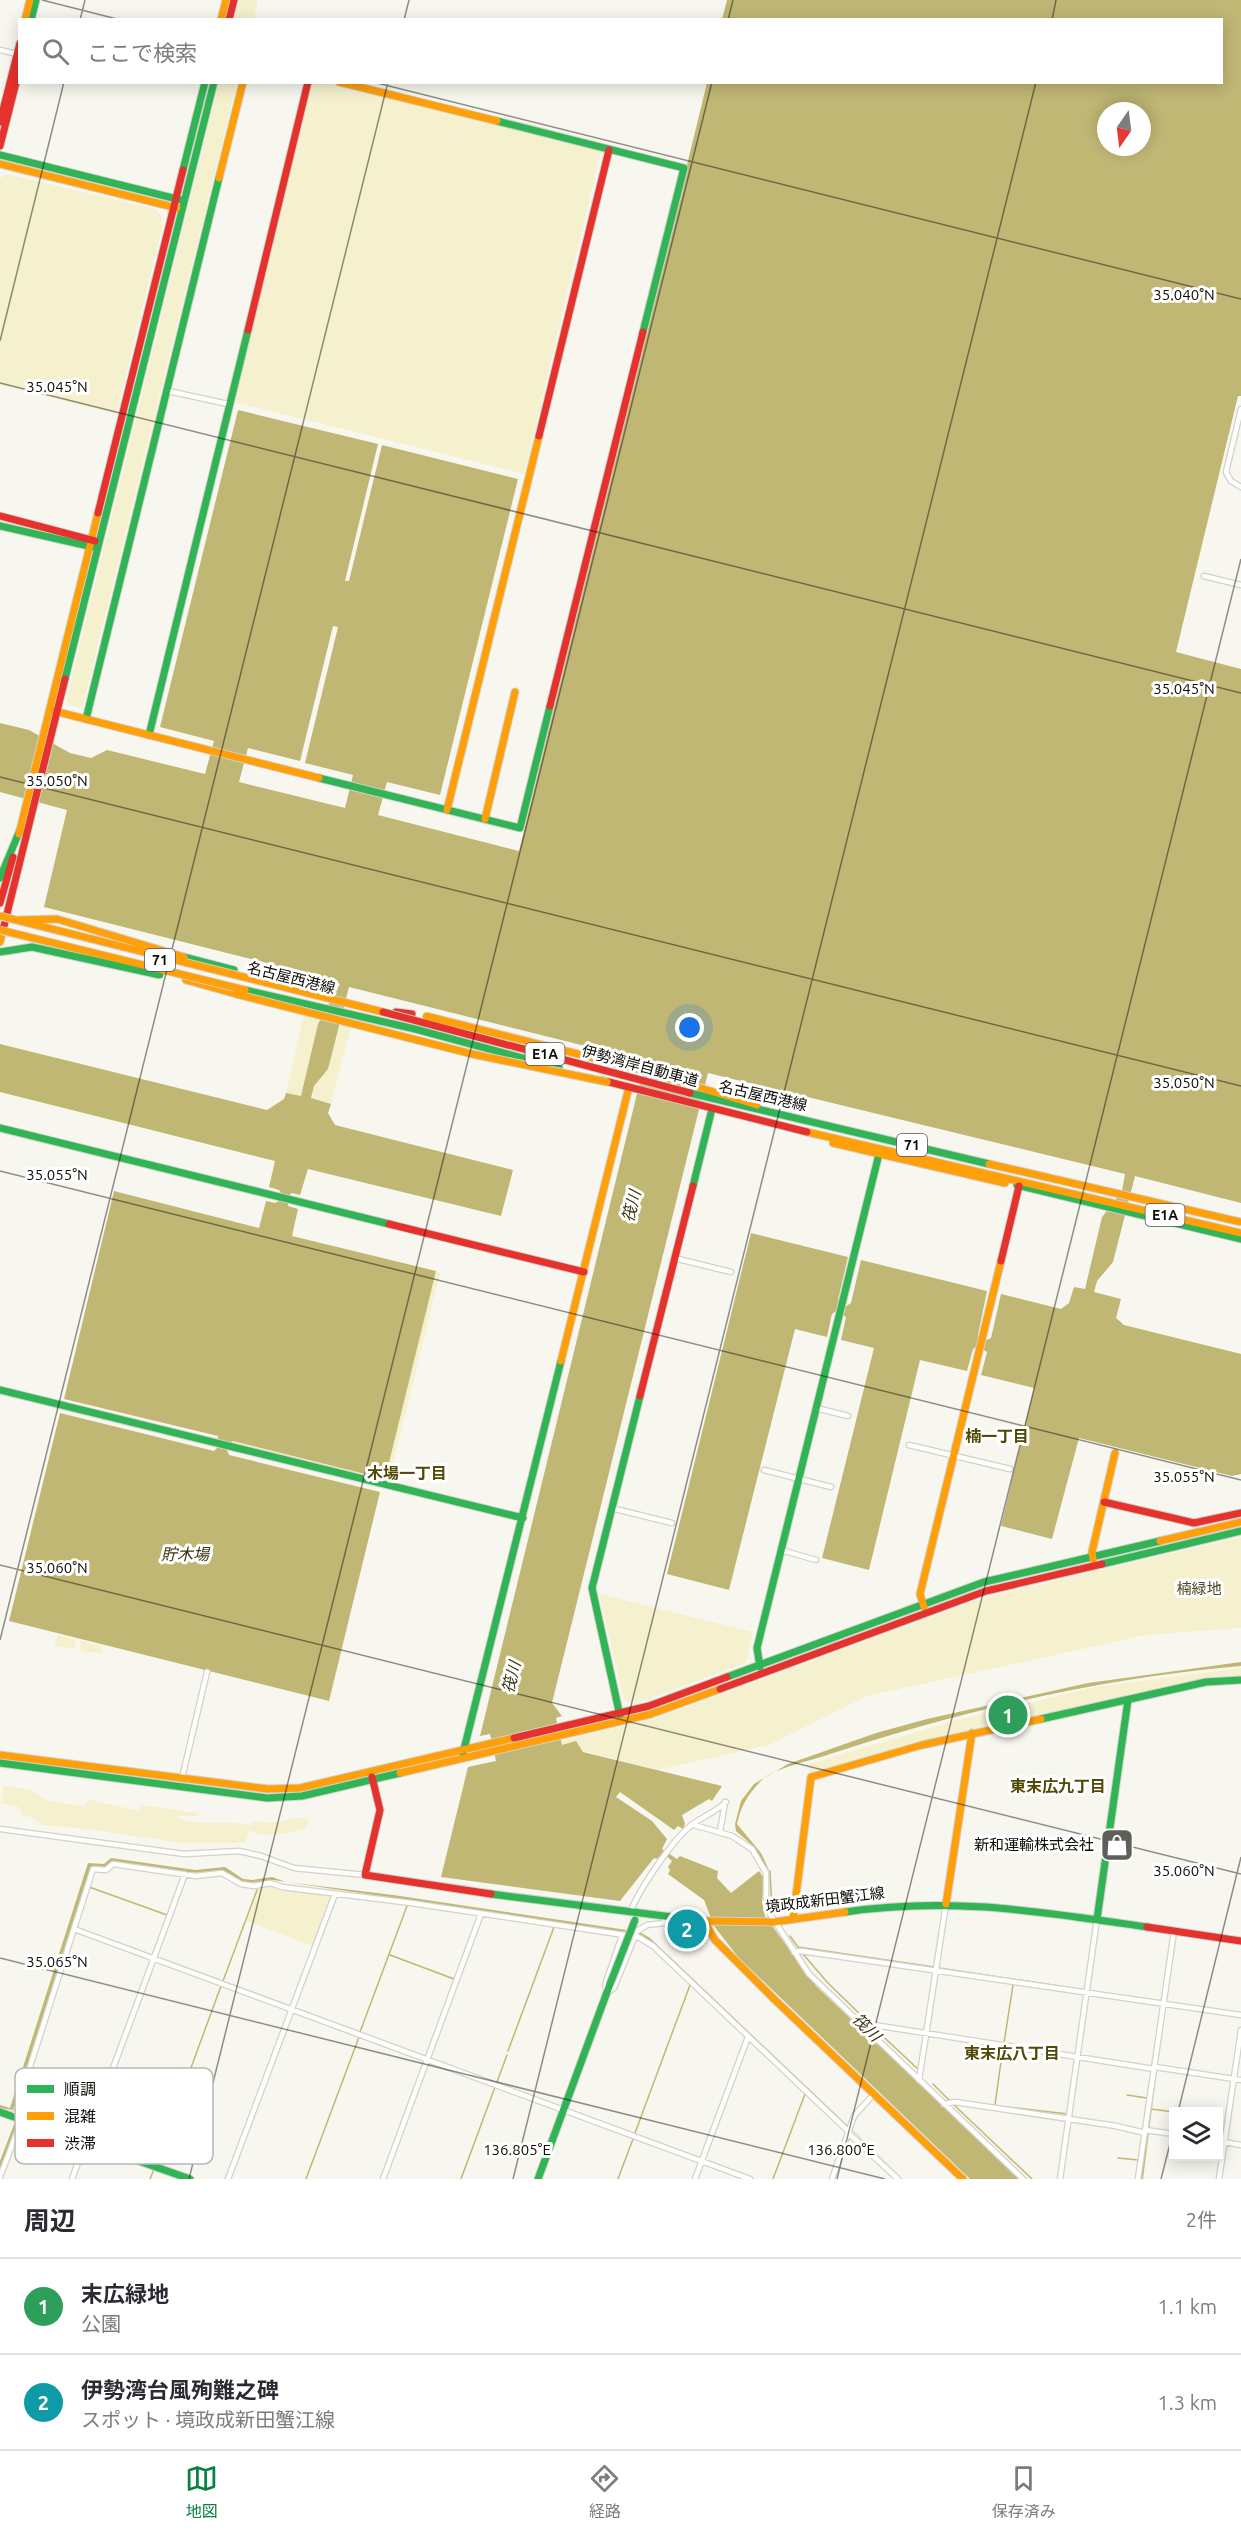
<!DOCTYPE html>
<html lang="ja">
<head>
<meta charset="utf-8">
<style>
	body { margin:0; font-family:Ubuntu,"Noto Sans JP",sans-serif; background:#f2f2f3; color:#2b2b33 }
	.controls { position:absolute; right:18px; bottom:18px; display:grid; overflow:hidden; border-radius:0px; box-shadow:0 3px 15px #0003 }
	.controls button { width:54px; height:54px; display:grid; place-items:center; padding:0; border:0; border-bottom:2px solid #e1e1e2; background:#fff; color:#2b2b33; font:30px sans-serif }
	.compass { position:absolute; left:1097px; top:102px; width:54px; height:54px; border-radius:50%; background:#fff; box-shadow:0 3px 15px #0003; rotate:194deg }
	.you { position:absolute; left:690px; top:1028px; width:21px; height:21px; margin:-15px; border:4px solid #fff; border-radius:50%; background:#1a73e8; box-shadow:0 0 0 9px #1a73e833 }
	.badge { display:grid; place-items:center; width:39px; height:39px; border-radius:50%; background:#0b8043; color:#fff; font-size:20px; font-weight:700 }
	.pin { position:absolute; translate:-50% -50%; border:3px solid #fff; box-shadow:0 2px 6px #0006 }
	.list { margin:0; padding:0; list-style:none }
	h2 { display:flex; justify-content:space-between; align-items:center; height:78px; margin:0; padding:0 24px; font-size:26px }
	h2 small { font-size:20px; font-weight:400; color:#7c7c81 }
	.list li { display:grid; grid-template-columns:39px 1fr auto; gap:18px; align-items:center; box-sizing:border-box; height:96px; padding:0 24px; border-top:2px solid #e1e1e2 }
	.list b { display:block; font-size:22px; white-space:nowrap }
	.list p { margin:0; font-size:20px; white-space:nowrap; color:#7c7c81 }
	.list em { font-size:20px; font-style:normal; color:#7c7c81 }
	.icon { flex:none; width:33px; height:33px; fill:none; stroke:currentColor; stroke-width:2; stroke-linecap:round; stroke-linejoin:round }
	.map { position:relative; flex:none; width:1241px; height:2179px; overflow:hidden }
	.search { position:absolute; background:#fff; box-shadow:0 3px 15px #0003; left:18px; right:18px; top:18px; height:66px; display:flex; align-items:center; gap:15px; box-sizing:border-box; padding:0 21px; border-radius:0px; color:#7c7c81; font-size:22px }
	.sheet { height:270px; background:#fff }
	nav { display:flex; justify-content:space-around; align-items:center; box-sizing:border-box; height:84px; border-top:2px solid #e1e1e2; background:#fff; font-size:16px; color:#7c7c81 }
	nav a { display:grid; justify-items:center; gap:3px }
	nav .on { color:#0b8043 }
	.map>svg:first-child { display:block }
	.green { fill:#f5f0ce }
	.water { fill:#c0b775; fill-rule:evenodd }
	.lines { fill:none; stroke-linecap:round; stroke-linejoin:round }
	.stream { stroke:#c0b775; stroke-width:1.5 }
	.street-casing { stroke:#d2d1cb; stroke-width:7 }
	.fast-casing { stroke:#d2d1cb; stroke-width:9 }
	.slow-casing { stroke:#d2d1cb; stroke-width:9 }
	.jam-casing { stroke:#d2d1cb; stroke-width:9 }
	.street { stroke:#fefefd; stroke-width:4.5 }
	.fast { stroke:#30b455; stroke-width:7 }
	.slow { stroke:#ff9f0a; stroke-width:7 }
	.jam { stroke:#e5322d; stroke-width:7 }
	.fast-bridge-casing { stroke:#d2d1cb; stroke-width:9; stroke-linecap:butt }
	.slow-bridge-casing { stroke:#d2d1cb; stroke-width:9; stroke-linecap:butt }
	.jam-bridge-casing { stroke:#d2d1cb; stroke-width:9; stroke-linecap:butt }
	.fast-bridge { stroke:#30b455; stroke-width:7 }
	.slow-bridge { stroke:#ff9f0a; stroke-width:7 }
	.jam-bridge { stroke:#e5322d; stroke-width:7 }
	.ticks { fill:none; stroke:#0d0c07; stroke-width:1.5; stroke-opacity:0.45 }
	.labels { text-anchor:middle; stroke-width:6; stroke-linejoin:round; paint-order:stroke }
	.shield { fill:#fff; stroke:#565551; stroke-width:1.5 }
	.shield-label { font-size:14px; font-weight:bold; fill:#0d0c07 }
	.street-label { font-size:15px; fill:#0d0c07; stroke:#fff }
	.park-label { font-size:15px; fill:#4d4721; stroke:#fff }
	.poi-label { font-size:15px; fill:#0d0c07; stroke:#fff; text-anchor:end }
	.water-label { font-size:16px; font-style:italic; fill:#3a340d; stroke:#fff }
	.neighbourhood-label { font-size:16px; font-weight:bold; fill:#514906; stroke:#fff }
	.key { fill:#fff; stroke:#b6b6b5; stroke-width:1.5 }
	.key-label { font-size:16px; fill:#0d0c07 }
	.ticks-label { font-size:15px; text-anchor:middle; fill:#0d0c07; stroke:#fff; stroke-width:6; stroke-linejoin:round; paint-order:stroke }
</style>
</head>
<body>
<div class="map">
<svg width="1241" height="2179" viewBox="0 0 1241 2179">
	<rect width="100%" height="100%" fill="#f8f7ef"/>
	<path class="green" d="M 239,0 L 258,0 L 254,19 L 234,19 Z
		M 219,83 L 237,83 L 83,705 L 79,708 L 69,705 L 66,701 Z
		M 312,83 L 327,83 L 601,151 L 524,474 L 234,402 Z
		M 7,174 L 155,209 L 161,216 L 162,227 L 116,414 L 0,385 L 0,178 Z
		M 304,1015 L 321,1019 L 301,1097 L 286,1093 Z
		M 339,1024 L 351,1027 L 331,1104 L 311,1099 L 314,1086 L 328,1068 Z
		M 436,1271 L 440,1273 L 388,1484 L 229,1443 L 233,1441 L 385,1479 Z
		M 1241,1537 L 1241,1628 L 1146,1635 L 867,1696 L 769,1745 L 657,1770 L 562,1745 L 561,1741 L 654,1719 L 986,1597 Z
		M 599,1594 L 753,1632 L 746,1663 L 637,1703 L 628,1702 L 624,1699 Z
		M 58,1635 L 76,1640 L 74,1649 L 57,1646 L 54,1644 Z
		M 83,1641 L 102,1646 L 102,1654 L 81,1651 L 80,1643 Z
		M 1241,1668 L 1241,1678 L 1208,1679 L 923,1740 L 809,1773 L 809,1764 L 953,1721 L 1095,1687 Z
		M 4,1786 L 31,1790 L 48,1801 L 85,1806 L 86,1801 L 91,1800 L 140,1811 L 140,1805 L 198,1813 L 199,1816 L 175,1816 C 198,1828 225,1820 250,1825 L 253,1821 L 269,1823 L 305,1817 L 309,1821 L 305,1829 C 288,1833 266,1839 250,1830 L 245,1843 L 180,1843 L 97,1830 L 42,1825 L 31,1817 L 23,1816 L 19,1807 L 1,1803 Z
		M 270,1885 L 280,1889 L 331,1896 L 313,1946 L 247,1921 L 259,1888 Z"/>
	<path class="water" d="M 727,0 L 1241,0 L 1241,396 L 1238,396 L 1176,652 L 1241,669 L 1241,1203 L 1135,1176 L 1113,1262 L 1097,1281 L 1094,1292 L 1121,1299 L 1116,1318 L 1124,1325 L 1241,1354 L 1241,1474 L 1232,1476 L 1079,1438 L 1052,1539 L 1001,1526 L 1034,1388 L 981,1375 L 987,1352 L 977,1346 L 973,1349 L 967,1371 L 920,1360 L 869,1570 L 822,1558 L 874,1348 L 841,1340 L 846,1317 L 836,1311 L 832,1314 L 827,1337 L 795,1329 L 729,1590 L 667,1574 L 751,1233 L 848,1257 L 838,1300 L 840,1306 L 845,1307 L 851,1303 L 861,1260 L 987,1291 L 978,1335 L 980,1339 L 987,1340 L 991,1338 L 1001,1294 L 1061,1309 L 1069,1303 L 1074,1287 L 1085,1289 L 1102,1217 L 1122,1191 L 1125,1174 L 708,1073 L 552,1703 L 562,1716 L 556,1718 L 562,1745 L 576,1741 L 583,1752 L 722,1786 L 712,1801 L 709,1799 L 682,1815 L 685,1824 L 683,1829 L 678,1826 L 674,1830 L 620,1792 L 616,1797 L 652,1821 L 667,1839 L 662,1849 L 677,1859 L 680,1856 L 718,1871 L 717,1878 L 731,1893 L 759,1871 L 764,1878 L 762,1902 L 765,1916 L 816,1986 L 1020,2179 L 970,2179 L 738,1957 L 714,1926 L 704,1900 L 668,1874 L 670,1870 L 668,1867 L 672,1861 L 663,1853 L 657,1859 L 654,1858 L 620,1901 L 441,1877 L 468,1767 L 496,1761 L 490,1734 L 480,1736 L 645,1061 L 349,987 L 328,1069 L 314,1086 L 311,1098 L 331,1104 L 328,1113 L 335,1125 L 513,1170 L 501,1216 L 308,1169 L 300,1195 L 292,1193 L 289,1195 L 288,1206 L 298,1209 L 292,1236 L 436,1271 L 385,1479 L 233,1441 L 229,1443 L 227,1450 L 229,1455 L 380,1492 L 329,1701 L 9,1621 L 60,1413 L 214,1451 L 218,1447 L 218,1436 L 64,1399 L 114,1191 L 259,1228 L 266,1201 L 275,1203 L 279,1201 L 281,1193 L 279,1190 L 269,1187 L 275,1161 L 0,1092 L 0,1044 L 267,1110 L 284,1099 L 286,1093 L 301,1096 L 318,1024 L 340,984 L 330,979 L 44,907 L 67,810 L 0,792 L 0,723 L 29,730 L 70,753 L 91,758 L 107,750 L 205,774 L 214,741 L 160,727 L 238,410 L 378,444 L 345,581 L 349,581 L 382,445 L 518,479 L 440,795 L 387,782 L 378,815 L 519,851 L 707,83 L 1222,82 L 1222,20 L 722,19 ZM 1106,111 L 1142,111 L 1142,147 L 1106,147 ZM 333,626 L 338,627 L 305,763 L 353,775 L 345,808 L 239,782 L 248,748 L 300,761 Z
		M 1241,1662 L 1241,1666 C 1100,1678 961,1711 827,1755 C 810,1761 775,1768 763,1779 C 749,1793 742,1803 737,1824 L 761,1853 L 770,1872 L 752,1845 L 736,1831 L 735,1824 L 741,1801 L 754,1784 L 788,1764 L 876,1733 L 927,1719 L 1088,1683 Z
		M 111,1858 L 195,1870 L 225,1867 L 243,1879 L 253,1880 L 272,1877 L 286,1882 L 393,1895 L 640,1932 L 650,1938 L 904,2179 L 642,1935 L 273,1880 L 244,1883 L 224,1871 L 191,1873 L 112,1862 L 104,1867 L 91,1867 L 13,2110 L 0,2108 L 0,2105 L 10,2108 L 88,1863 L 104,1864 Z
		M 1165,2006 L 1143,2179 L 1140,2179 Z
		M 18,2121 L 0,2170 L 0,2161 L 15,2122 Z"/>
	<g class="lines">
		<path class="stream" d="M 770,1871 L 772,1911
			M 89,1887 L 167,1915
			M 790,1936 L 798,1947 L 934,1967
			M 803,1954 L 827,1982 L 870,2024
			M 390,1955 L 454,1979
			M 939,1968 L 1085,1990
			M 223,1981 L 257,1890
			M 1089,1991 L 1161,2001
			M 874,2028 L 919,2070
			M 360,2032 L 407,1906
			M 1004,2043 L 1013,1985
			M 508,2051 L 554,1927
			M 497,2082 L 507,2055
			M 933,2084 L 949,2100
			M 1127,2095 L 1147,2098
			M 954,2105 L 1032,2179
			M 995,2105 L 1003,2047
			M 998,2106 L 1068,2114
			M 1151,2109 L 1174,2112
			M 635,2133 L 690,1985
			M 1118,2158 L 1138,2160
			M 156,2163 L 221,1986
			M 150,2179 L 154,2169
			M 306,2179 L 359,2037
			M 461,2179 L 495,2087
			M 618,2179 L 633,2139
			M 773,2179 L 805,2094"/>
		<g class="street-casing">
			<path id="street" d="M 0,50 L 17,54
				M 168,391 L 228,404
				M 1241,409 L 1226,472 L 1231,481 L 1241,487
				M 1204,576 L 1241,585
				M 674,1258 L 731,1272
				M 816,1408 L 848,1416
				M 909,1445 L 1010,1469
				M 764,1470 L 831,1487
				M 611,1508 L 672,1523
				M 781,1550 L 816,1560
				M 182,1778 L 207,1672
				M 694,1825 L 732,1836 L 752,1849 L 766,1873 L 766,1899 L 770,1914 L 809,1974 L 1023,2179
				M 0,1829 L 184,1854 L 239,1851 L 261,1856 L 294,1868 L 365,1875
				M 720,1832 L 725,1802
				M 630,1913 C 638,1891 670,1844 688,1828 C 699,1818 715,1813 726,1802
				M 74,1929 L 750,2179
				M 622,1936 L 605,1985 L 607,1993 L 614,1988 L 637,1931 L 647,1925 L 664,1923 L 665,1918
				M 794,1952 L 801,1951 L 1241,2015
				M 866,2028 L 874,2025 L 1154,2069
				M 1155,2067 L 1241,2080
				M 919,2080 L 946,1904
				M 944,2104 L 955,2102 L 1116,2126 L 1145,2133
				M 14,2117 L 93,1869 L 106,1870 L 113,1864 L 196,1876 L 222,1873 L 241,1884 L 254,1886 L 270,1883 L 282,1887 L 411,1903 L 638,1937 L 653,1946 L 849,2132
				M 1145,2130 L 1174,2134
				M 848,2133 L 898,2179
				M 1218,2141 L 1241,2145
				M 0,2177 L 22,2119
				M 72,2179 L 185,1874
				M 228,2179 L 335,1894
				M 383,2179 L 481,1914
				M 695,2179 L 748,2037
				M 832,2179 L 854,2116 L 874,2094
				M 1060,2179 L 1097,1919
				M 1138,2179 L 1174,1931
				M 1219,2179 L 1241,2030"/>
		</g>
		<g class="fast-casing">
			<path id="fast" d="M 31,20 L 36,0
				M 497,121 L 684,168 L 643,332
				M 0,155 L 181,200
				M 183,170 L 205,82
				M 0,526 L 93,547
				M 65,679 L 214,82
				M 86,719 L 219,178
				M 149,735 L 248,330
				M 319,778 L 520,828 L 550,706
				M 0,878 L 20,830
				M 184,957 L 234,970
				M 245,990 L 415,1029 L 559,1068
				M 0,1128 L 389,1224
				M 1017,1185 L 1241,1239
				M 693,1186 L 711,1113
				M 0,1390 L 523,1518
				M 1102,1564 L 1241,1531
				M 760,1667 L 757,1648 L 879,1154
				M 727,1677 L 984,1582 L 1160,1541
				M 620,1716 L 592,1588 L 640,1396
				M 1041,1719 L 1206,1682 L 1241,1680
				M 463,1753 L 561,1361
				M 0,1763 L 267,1798 L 302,1796 L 400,1773
				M 491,1894 L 704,1921
				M 845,1912 C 951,1896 1043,1912 1147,1927
				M 1097,1919 L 1128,1700
				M 0,2112 L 190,2179
				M 538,2179 L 610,1984"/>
		</g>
		<g class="slow-casing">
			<path id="slow" d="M 25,20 L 30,0
				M 221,20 L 226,0
				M 339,82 L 497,121
				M 0,164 L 177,208
				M 219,178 L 243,82
				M 50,710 L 319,778
				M 447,810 L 539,436
				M 485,819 L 515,692
				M 19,834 L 98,513
				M 0,942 L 3,930
				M 186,980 L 236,994
				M 807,1132 L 1241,1233
				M 833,1143 L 1005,1183
				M 561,1361 L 628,1091
				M 1160,1541 L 1241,1522
				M 1093,1559 L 1092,1552 L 1115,1453
				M 924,1607 L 920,1594 L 1001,1261
				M 0,1755 L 268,1789 L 300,1788 L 514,1738
				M 400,1773 L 651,1714 L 720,1689
				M 946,1904 L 972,1733
				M 845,1912 L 774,1922 L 704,1921 L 715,1940 L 774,1999 L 963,2179
				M 793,1919 L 811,1777 L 922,1745 L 1041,1719"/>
		</g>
		<g class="jam-casing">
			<path id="jam" d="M 229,20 L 234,0
				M 0,122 L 20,43
				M 0,146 L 20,67
				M 248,330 L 308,82
				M 539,436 L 609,150
				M 98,513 L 183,170
				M 0,516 L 95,541
				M 550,706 L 643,332
				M 0,903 L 13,857
				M 0,930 L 3,930 L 65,679
				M 396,1012 L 412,1014
				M 601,1080 L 807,1132
				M 389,1224 L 584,1272
				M 1001,1261 L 1019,1186
				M 640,1396 L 693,1186
				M 1104,1502 L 1194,1523 L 1241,1513
				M 720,1689 L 986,1591 L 1102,1564
				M 514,1738 L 649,1706 L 727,1677
				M 372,1777 L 380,1810 L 365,1875 L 491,1894
				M 1147,1927 L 1241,1941"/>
		</g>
		<use href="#street" class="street"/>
		<use href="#fast" class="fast"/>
		<use href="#slow" class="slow"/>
		<use href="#jam" class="jam"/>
		<g class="fast-bridge-casing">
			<path id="fast-bridge" d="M 0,952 L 32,947 L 160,975
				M 690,1093 L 989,1164
				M 610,1984 L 635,1920"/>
		</g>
		<g class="slow-bridge-casing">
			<path id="slow-bridge" d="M 0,916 L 383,1012
				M 19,920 L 57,919 L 184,957
				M 0,930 L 245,990
				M 236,994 L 472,1054 L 607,1082
				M 426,1016 L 634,1068 L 757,1105
				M 989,1164 L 1241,1222"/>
		</g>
		<g class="jam-bridge-casing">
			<path id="jam-bridge" d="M 383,1012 L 690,1093"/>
		</g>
		<use href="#fast-bridge" class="fast-bridge"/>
		<use href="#slow-bridge" class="slow-bridge"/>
		<use href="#jam-bridge" class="jam-bridge"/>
	</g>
	<path class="ticks" d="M 42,0 L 121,20M 80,20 L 85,0M 404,20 L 409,0M 728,20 L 733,0M 1052,20 L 1056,0M 373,82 L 1241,299M 0,341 L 64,82M 0,383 L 1241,693M 0,777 L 1241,1086M 0,1171 L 1241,1480M 0,1565 L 1241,1874M 0,1640 L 388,82M 0,1958 L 885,2179M 1178,2112 L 1241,1857M 189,2179 L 712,82M 513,2179 L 1036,82M 837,2179 L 1241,559M 1161,2179 L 1174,2128"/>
	<defs>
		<g id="shop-square" transform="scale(1.725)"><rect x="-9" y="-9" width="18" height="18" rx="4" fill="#5f5e58" stroke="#fff"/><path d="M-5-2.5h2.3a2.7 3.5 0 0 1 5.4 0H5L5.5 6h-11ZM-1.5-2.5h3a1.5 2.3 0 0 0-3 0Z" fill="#fff"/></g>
	</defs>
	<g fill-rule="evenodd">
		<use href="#shop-square" x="1117" y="1845"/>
	</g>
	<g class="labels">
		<g class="shield">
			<rect x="145" y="949" width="30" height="22" rx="4.5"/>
			<rect x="525.5" y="1043" width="39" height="22" rx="4.5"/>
			<rect x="897" y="1134" width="30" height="22" rx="4.5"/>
			<rect x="1145.5" y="1204" width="39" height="22" rx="4.5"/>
		</g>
		<g class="shield-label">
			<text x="160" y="965">71</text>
			<text x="545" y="1059">E1A</text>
			<text x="912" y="1150">71</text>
			<text x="1165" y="1220">E1A</text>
		</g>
		<g class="street-label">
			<text transform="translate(291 978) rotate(14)" y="5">名古屋西港線</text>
			<text transform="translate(640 1066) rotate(15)" y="5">伊勢湾岸自動車道</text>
			<text transform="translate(763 1096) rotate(13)" y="5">名古屋西港線</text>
			<text transform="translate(825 1900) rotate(-7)" y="5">境政成新田蟹江線</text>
		</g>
		<g class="park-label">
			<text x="1199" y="1594">楠緑地</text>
		</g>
		<g class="poi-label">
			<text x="1094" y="1850">新和運輸株式会社</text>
		</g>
		<g class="water-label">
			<text transform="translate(631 1206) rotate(-76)" y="6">筏川</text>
			<text x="185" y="1560">貯木場</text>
			<text transform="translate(511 1677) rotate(-76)" y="6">筏川</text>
			<text transform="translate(867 2027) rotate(45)" y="6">筏川</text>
		</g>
		<g class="neighbourhood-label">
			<text x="997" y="1442">楠一丁目</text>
			<text x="407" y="1479">木場一丁目</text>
			<text x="1058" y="1792">東末広九丁目</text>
			<text x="1012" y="2059">東末広八丁目</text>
		</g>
	</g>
	<rect x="15" y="2068" width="198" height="96" rx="9" class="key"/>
	<rect x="27" y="2085" width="27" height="8" fill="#30b455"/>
	<rect x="27" y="2112" width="27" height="8" fill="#ff9f0a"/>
	<rect x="27" y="2139" width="27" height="8" fill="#e5322d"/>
	<g class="key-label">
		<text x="64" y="2095">順調</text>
		<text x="64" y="2122">混雑</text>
		<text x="64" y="2149">渋滞</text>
	</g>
	<g class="ticks-label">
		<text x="1184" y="300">35.040°N</text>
		<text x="57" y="392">35.045°N</text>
		<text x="1184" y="694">35.045°N</text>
		<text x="57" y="786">35.050°N</text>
		<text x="1184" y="1088">35.050°N</text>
		<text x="57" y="1180">35.055°N</text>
		<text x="1184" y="1482">35.055°N</text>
		<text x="57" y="1573">35.060°N</text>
		<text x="1184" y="1876">35.060°N</text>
		<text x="57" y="1967">35.065°N</text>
		<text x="517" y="2155">136.805°E</text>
		<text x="841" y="2155">136.800°E</text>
	</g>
</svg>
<div class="controls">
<button><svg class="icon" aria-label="layers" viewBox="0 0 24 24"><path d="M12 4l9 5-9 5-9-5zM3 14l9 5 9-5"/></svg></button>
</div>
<svg class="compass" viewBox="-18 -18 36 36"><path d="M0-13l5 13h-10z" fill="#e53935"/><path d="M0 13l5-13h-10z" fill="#7c7c81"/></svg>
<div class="you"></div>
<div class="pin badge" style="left:1008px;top:1715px;background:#2e9e5b">1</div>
<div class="pin badge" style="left:687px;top:1929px;background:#0f9aa8">2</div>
<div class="search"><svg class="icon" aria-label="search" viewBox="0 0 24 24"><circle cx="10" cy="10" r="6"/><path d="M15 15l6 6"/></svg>ここで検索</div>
</div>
<section class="sheet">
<h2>周辺<small>2件</small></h2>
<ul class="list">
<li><span class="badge" style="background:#2e9e5b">1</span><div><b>末広緑地</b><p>公園</p></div><em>1.1 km</em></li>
<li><span class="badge" style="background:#0f9aa8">2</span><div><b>伊勢湾台風殉難之碑</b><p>スポット · 境政成新田蟹江線</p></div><em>1.3 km</em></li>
</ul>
</section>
<nav>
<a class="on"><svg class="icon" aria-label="map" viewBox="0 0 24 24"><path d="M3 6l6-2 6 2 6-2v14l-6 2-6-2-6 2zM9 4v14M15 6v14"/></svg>地図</a>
<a><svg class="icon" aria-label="directions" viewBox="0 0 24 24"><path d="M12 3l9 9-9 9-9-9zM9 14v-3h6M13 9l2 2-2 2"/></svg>経路</a>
<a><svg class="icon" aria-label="saved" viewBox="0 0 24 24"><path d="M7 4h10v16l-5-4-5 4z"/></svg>保存済み</a>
</nav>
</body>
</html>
